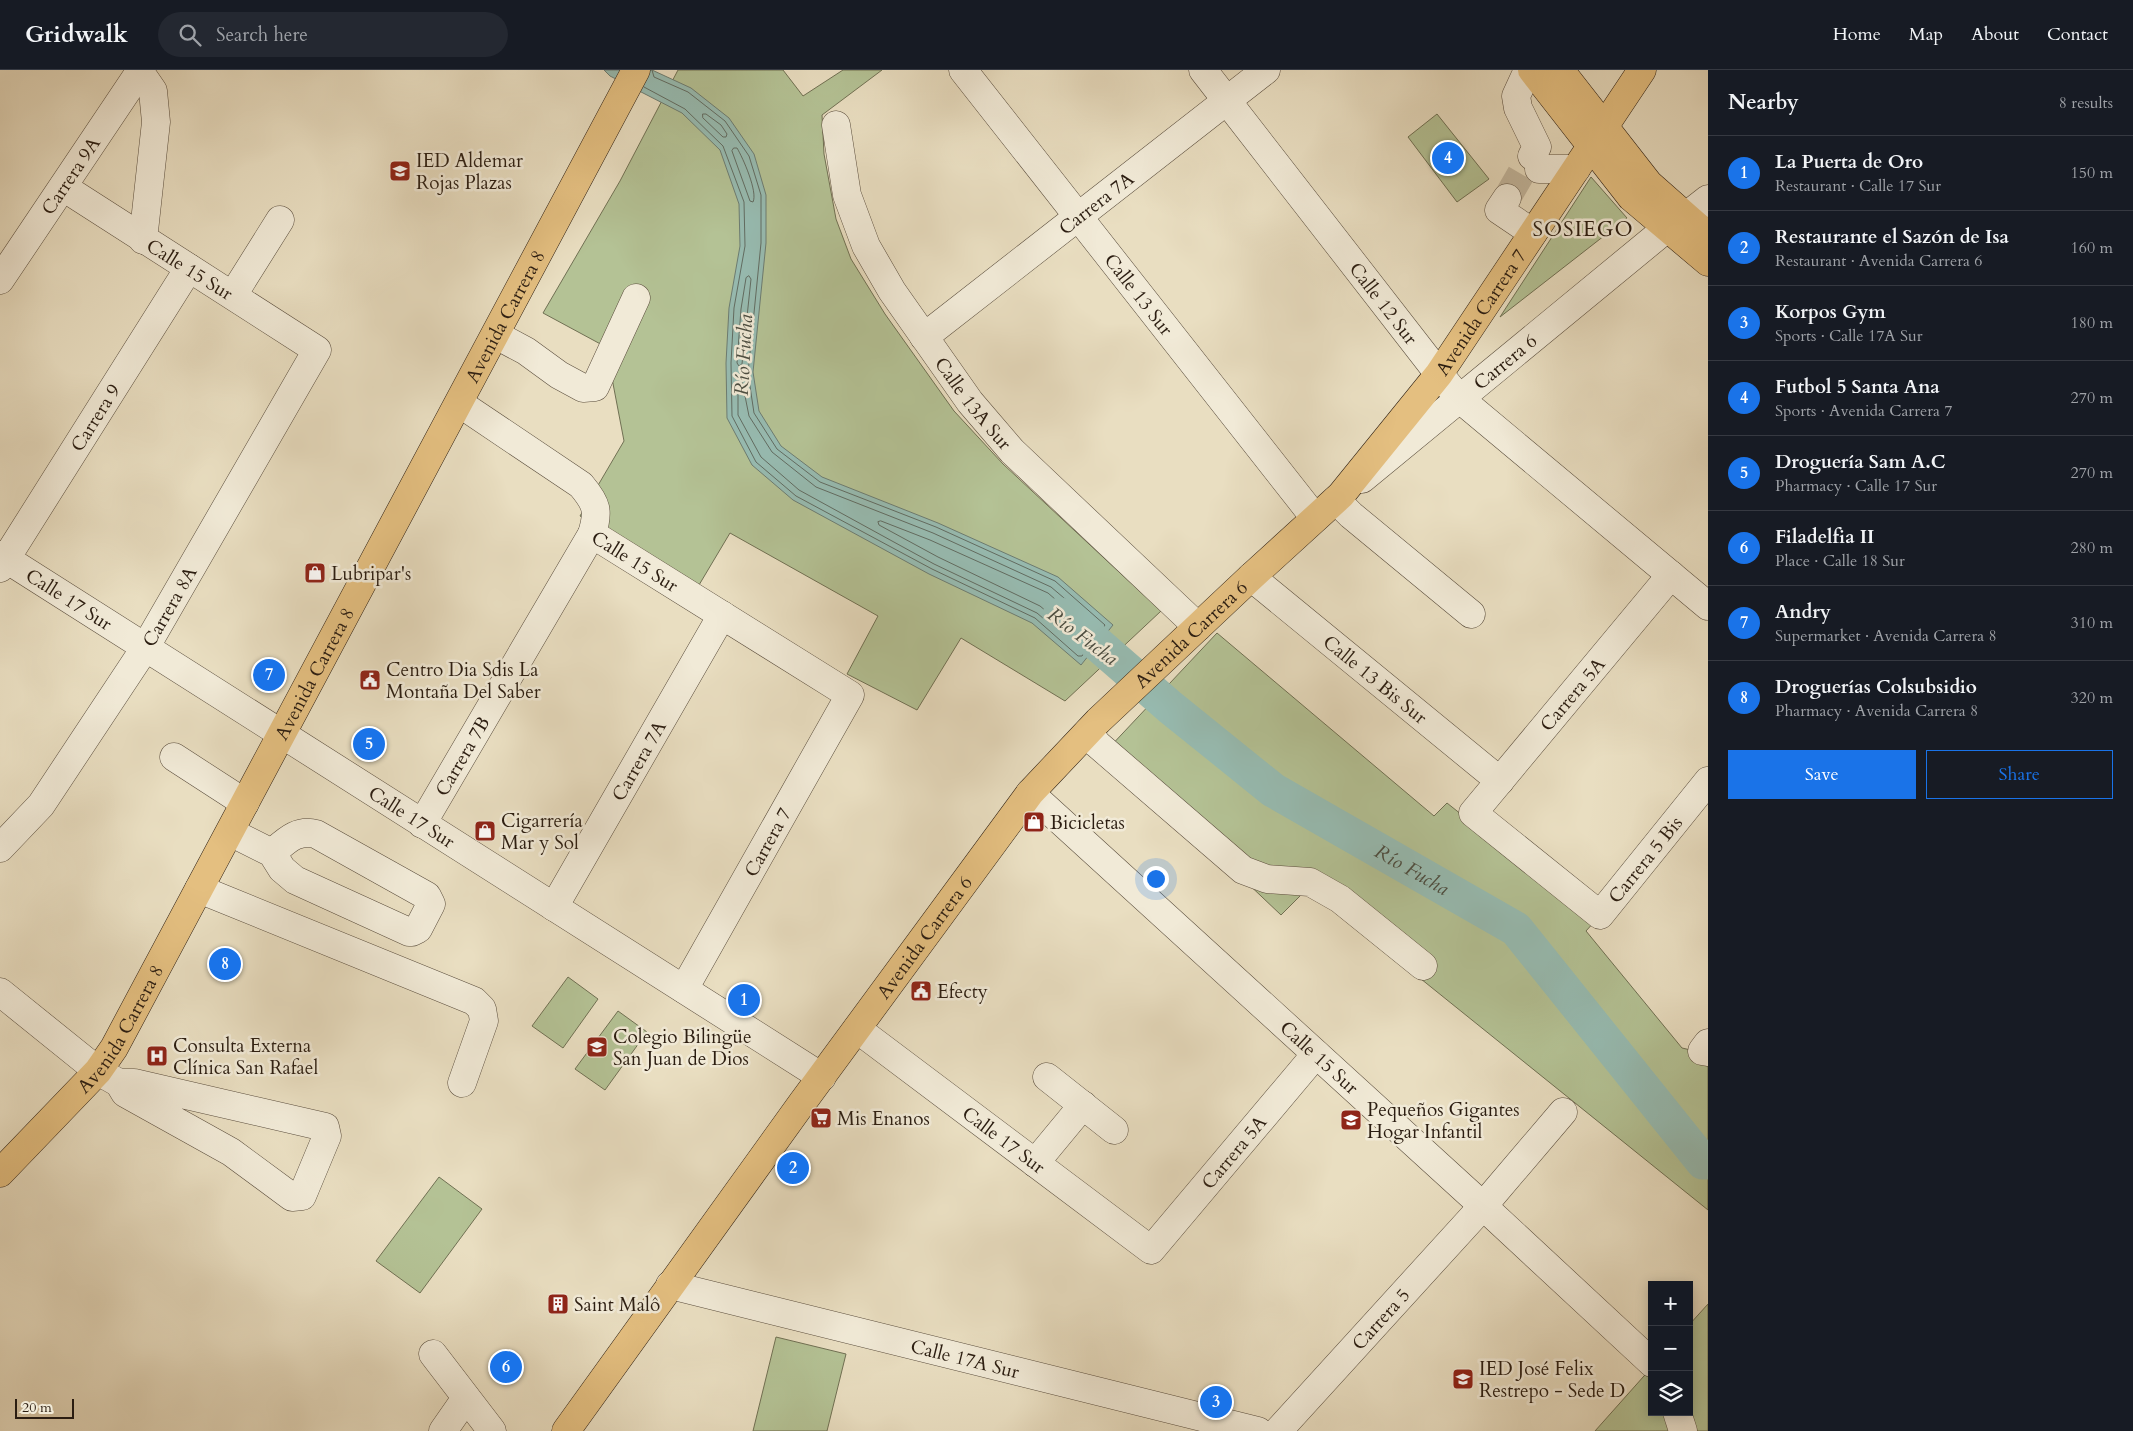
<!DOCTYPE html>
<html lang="en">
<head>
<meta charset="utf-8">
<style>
	body { margin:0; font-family:Cardo,serif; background:#242831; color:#f1f3f6 }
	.controls { position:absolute; right:15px; bottom:15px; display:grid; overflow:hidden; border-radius:0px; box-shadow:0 2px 12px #0003 }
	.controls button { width:45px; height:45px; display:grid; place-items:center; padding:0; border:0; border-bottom:1px solid #363941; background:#171b24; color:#f1f3f6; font:25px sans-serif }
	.scale { position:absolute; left:15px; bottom:12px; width:59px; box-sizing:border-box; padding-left:5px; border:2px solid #2b1d11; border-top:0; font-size:14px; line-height:18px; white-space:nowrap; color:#2b1d11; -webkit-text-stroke:4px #f1ead7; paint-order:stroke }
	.you { position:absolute; left:1155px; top:808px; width:18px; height:18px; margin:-12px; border:4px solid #fff; border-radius:50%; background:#1a73e8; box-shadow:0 0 0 8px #1a73e833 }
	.badge { display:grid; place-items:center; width:32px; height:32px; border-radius:50%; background:#1a73e8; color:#fff; font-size:16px; font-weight:700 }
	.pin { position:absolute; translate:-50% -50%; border:2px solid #fff; box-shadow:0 1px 5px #0006 }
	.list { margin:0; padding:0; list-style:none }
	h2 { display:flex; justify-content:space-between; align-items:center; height:65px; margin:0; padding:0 20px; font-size:21px }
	h2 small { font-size:16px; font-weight:400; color:#9ea1a6 }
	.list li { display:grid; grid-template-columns:32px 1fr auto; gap:15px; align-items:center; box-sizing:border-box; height:75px; padding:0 20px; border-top:1px solid #363941 }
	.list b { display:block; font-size:19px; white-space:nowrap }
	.list p { margin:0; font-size:16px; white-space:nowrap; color:#9ea1a6 }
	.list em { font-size:16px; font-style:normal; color:#9ea1a6 }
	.actions { display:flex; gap:10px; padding:15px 20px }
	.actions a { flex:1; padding:11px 0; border:1px solid #1a73e8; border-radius:0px; text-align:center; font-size:18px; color:#1a73e8 }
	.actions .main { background:#1a73e8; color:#fff }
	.icon { flex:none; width:28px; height:28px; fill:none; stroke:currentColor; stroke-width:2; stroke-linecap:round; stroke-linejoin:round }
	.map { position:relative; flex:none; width:1708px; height:1361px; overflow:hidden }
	header { display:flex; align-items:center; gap:30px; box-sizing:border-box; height:70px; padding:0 25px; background:#171b24; border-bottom:1px solid #363941 }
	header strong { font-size:24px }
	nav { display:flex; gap:28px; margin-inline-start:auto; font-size:18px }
	.search { width:350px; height:45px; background:#242831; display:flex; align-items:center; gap:12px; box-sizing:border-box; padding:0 18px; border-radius:28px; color:#9ea1a6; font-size:19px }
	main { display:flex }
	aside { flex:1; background:#171b24 }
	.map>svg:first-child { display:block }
	.green { fill:#b4c295; stroke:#707053 }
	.water { fill:#97bcb2; stroke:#6c7c72 }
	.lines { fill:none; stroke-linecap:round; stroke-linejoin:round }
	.shore { stroke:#616c62; stroke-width:1 }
	.river { stroke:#97bcb2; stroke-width:35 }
	.minor-tunnel { stroke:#c3b79e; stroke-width:28; stroke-dasharray:28 14; stroke-linecap:butt }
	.minor-casing { stroke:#5a4d3d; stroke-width:29 }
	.major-casing { stroke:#2b1d11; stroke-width:29 }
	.minor { stroke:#f1ead7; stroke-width:28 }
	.major { stroke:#e4bf80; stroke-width:28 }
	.labels { text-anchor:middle; stroke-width:5; stroke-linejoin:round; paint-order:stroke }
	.poi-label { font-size:19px; fill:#2b1d11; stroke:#f1ead7; text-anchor:start }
	.street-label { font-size:19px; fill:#2b1d11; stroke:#f1ead7 }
	.water-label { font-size:20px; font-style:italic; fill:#4b4d41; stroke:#f1ead7 }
	.quarter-label { font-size:21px; letter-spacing:1px; fill:#2b1d11; stroke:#f1ead7 }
</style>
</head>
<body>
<header>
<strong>Gridwalk</strong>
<div class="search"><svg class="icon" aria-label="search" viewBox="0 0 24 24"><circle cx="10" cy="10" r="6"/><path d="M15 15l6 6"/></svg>Search here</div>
<nav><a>Home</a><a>Map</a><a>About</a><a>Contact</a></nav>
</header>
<main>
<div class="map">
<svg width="1708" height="1361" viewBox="0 0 1708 1361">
	<rect width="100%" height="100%" fill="#e9dec1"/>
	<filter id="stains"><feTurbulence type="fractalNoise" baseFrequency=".004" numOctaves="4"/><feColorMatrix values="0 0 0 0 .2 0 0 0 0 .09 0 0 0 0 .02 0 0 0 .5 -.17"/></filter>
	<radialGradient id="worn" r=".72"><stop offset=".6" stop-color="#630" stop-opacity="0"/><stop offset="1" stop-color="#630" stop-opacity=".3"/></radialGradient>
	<path class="green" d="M 678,0 L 783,0 L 803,26 L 843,0 L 882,0 L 822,45 L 824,84 L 836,149 L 851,189 L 885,244 L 954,341 L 1003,394 L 1161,541 L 1065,631 L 961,568 L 917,640 L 847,604 L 878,546 L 730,463 L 699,515 L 580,446 L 624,371 L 606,277 L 543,243 L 620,111 Z
		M 1437,44 L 1489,109 L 1457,132 L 1408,67 Z
		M 1591,107 L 1627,148 L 1500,247 Z
		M 1217,563 L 1434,746 L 1447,733 L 1595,851 L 1586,861 L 1682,978 L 1708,984 L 1708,1140 L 1308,818 L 1281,845 L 1107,680 Z
		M 568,907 L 598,929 L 563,978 L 532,956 Z
		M 618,941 L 647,962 L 605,1020 L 575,999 Z
		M 439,1107 L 482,1139 L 420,1223 L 376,1191 Z
		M 1708,1234 L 1708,1361 L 1595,1361 L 1652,1297 L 1652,1342 L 1689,1342 L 1689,1255 Z
		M 776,1267 L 846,1284 L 827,1361 L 753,1361 Z"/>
	<path class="water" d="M 604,0 L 652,0 L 691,18 L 729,48 L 754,84 L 766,125 L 766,173 L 753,302 L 759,341 L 781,376 L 822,407 L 938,453 L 1058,507 L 1113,555 L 1081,595 L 1032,553 L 929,504 L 793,430 L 752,395 L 727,348 L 726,293 L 729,238 L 740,176 L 739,134 L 720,80 L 682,43 L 610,6 Z"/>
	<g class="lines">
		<path class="shore" d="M 644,17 L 685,39 L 723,76 L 744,132 L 745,176 L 734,238 L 731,293 L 732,346 L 756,392 L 796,426 L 932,499 L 1035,548 L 1078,586 L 1082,586 L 1105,555 L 1055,511 L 936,457 L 820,412 L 777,379 L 754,343 L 748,303 L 761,173 L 761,125 L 749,86 L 725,51 L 688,22 L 654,7 L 652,0
			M 703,44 L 706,44 L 721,55 L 727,64 L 726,67 L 723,67 L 703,48 Z
			M 734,78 L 737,78 C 743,88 758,122 753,132 L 750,131 L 732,81 Z
			M 749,206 L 751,209 L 742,294 L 739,296 L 737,293 L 741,239 L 746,208 Z
			M 740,309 L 742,311 L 749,346 L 772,382 L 816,417 L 933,463 L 1051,517 L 1096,555 L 1096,559 L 1081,577 L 1078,578 L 1037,543 L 934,494 L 799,420 L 761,387 L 738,345 L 738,311 Z
			M 881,451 L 930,470 L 1048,523 L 1086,556 L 1086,559 L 1080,567 L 1077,567 L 1040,536 L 938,487 L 879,455 L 878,452 Z"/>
		<path class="river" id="s1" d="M 1060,545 L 1078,557 L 1170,637 L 1273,720 L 1516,859 L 1703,1092 L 1708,1092"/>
		<path class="minor-tunnel" d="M 1507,128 L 1526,95 L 1539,99"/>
		<g class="minor-casing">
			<g id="minor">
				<path id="s2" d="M 963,0 L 1315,448"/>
				<path id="s3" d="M 1203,0 L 1439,304 L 1460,329 L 1708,536"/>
				<path d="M 1528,0 L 1516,26 L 1518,38 L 1537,77 L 1532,86"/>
				<path d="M 140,2 L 153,21 L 156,52 L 143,170"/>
				<path id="s4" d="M 836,55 L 847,125 L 866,176 L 892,221 L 970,332 L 1012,381 L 1198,557"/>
				<path d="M 1539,99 L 1576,99"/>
				<path d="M 1507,128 L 1499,140 L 1533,163"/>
				<path d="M 1685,147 L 1708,129"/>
				<path id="s5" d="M 0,210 L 141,0"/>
				<path d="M 233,225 L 280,150"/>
				<path d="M 496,265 L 526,281 L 559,305 L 583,318 L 595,317 L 636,228"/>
				<path id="s6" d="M 924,267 L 1266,0"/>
				<path id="s7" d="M 1362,409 L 1667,158"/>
				<path d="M 1336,430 L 1351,445 L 1471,544"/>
				<path id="s8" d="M 592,464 L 850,625 L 684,919"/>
				<path id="s9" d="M 0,485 L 822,1007"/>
				<path id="s10" d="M 0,498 L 189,198"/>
				<path id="s11" d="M 1671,505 L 1473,743 L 1600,845 L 1708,711"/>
				<path id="s12" d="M 1251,507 L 1500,711"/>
				<path d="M 1088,662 L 1097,674 L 1243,800 L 1267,809 L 1310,812 L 1340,829 L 1423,896"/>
				<path d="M 174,687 L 245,733"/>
				<path id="s13" d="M 1030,723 L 1483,1136 L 1652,1293"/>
				<path id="s14" d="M 422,754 L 592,464 C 599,441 597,434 581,415 L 459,333"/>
				<path d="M 230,762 L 272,783 L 282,799 L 295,810 L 409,862 L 412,862 L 418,859 L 431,834 L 427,826 L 316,764 C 297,759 286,771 272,783"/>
				<path id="s15" d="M 0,778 L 41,735 L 145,578 L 317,280 L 63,117"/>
				<path d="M 199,819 L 474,931 L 482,939 L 484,951 L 462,1013"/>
				<path id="s16" d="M 554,837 L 722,545"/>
				<path d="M 0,922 L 98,1001 L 119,1013 L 125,1023 L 231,1082 L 292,1127 L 302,1126 L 327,1066 L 325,1057 L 134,1013 L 119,1013"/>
				<path id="s17" d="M 857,959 L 1151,1180 L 1316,984"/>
				<path d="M 1708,973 L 1702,981 L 1708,982"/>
				<path d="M 1047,1007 L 1114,1060"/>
				<path d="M 1035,1093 L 1083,1035"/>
				<path id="s18" d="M 670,1215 L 1258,1361"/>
				<path d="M 433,1284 L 492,1361"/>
				<path d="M 1677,1342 L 1683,1361"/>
				<path d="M 443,1361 L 466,1328"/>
				<path id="s19" d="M 1278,1361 L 1483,1136 L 1563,1042"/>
			</g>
		</g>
		<g class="major-casing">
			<g id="major">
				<path d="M 1532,0 L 1631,127 L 1708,192"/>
				<path d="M 1560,0 L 1649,114 L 1708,166"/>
				<path id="s20" d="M 0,1103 L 98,1001 L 114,978 L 636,0"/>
				<path id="s21" d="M 566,1361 L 802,1033 L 1030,723 L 1098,651 L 1251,507 L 1341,425 L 1439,304 L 1642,0"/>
			</g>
		</g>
		<use href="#minor" class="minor"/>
		<use href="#major" class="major"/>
	</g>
	<defs>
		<g id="university-square" transform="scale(1.125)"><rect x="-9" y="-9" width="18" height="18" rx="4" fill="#8f2418" stroke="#f1ead7"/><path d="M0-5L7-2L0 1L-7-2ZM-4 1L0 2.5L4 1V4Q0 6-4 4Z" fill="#fff"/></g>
		<g id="shop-square" transform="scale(1.125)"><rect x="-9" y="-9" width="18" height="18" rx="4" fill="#8f2418" stroke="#f1ead7"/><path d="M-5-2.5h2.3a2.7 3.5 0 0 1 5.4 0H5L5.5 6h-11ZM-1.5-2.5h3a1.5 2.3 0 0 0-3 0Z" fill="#fff"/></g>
		<g id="civic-square" transform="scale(1.125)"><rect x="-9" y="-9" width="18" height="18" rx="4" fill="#8f2418" stroke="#f1ead7"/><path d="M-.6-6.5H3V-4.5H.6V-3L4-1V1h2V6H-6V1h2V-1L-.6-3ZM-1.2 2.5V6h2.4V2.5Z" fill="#fff"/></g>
		<g id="school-square" transform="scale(1.125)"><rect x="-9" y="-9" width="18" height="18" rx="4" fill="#8f2418" stroke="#f1ead7"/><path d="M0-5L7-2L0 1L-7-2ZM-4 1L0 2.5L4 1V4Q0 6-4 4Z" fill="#fff"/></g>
		<g id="hospital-square" transform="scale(1.125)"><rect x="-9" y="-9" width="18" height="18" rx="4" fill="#8f2418" stroke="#f1ead7"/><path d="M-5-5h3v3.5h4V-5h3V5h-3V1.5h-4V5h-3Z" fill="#fff"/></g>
		<g id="supermarket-square" transform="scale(1.125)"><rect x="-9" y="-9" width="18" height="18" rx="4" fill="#8f2418" stroke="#f1ead7"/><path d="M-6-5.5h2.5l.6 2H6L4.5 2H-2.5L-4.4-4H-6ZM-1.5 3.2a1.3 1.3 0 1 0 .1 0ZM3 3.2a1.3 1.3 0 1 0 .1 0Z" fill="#fff"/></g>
		<g id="building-square" transform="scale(1.125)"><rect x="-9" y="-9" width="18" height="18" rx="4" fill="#8f2418" stroke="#f1ead7"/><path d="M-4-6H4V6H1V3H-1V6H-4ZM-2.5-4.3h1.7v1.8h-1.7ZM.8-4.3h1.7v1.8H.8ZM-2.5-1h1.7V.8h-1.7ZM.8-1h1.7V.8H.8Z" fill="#fff"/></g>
	</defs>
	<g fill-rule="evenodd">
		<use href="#university-square" x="400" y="101"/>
		<use href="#shop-square" x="315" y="503"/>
		<use href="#civic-square" x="370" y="610"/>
		<use href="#shop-square" x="1034" y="752"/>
		<use href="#shop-square" x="485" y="761"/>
		<use href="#civic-square" x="921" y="921"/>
		<use href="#school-square" x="597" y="977"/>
		<use href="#hospital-square" x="157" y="986"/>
		<use href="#supermarket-square" x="821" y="1048"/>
		<use href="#school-square" x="1351" y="1050"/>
		<use href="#building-square" x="558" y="1234"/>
		<use href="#school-square" x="1463" y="1309"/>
	</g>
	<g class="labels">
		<g class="poi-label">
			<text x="416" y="97">IED Aldemar<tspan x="416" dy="22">Rojas Plazas</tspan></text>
			<text x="331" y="510">Lubripar's</text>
			<text x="386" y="606">Centro Dia Sdis La<tspan x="386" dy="22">Montaña Del Saber</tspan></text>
			<text x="501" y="757">Cigarrería<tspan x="501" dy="22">Mar y Sol</tspan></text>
			<text x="1050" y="759">Bicicletas</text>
			<text x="937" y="928">Efecty</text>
			<text x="613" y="973">Colegio Bilingüe<tspan x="613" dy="22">San Juan de Dios</tspan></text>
			<text x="173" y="982">Consulta Externa<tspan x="173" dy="22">Clínica San Rafael</tspan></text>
			<text x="1367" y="1046">Pequeños Gigantes<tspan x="1367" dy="22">Hogar Infantil</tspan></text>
			<text x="837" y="1055">Mis Enanos</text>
			<text x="574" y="1241">Saint Malô</text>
			<text x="1479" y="1305">IED José Felix<tspan x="1479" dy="22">Restrepo - Sede D</tspan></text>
		</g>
		<g class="street-label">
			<text dy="7" stroke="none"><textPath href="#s5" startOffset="126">Carrera 9A</textPath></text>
			<text dy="7" stroke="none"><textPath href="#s6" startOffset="218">Carrera 7A</textPath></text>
			<text transform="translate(190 199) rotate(32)" y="7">Calle 15 Sur</text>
			<text dy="7" stroke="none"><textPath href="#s2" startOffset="285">Calle 13 Sur</textPath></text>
			<text dy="7" stroke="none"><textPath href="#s3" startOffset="295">Calle 12 Sur</textPath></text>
			<text dy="7" stroke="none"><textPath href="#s21" startOffset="1450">Avenida Carrera 7</textPath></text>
			<text dy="7" stroke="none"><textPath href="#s20" startOffset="999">Avenida Carrera 8</textPath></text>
			<text dy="7" stroke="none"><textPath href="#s7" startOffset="185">Carrera 6</textPath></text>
			<text dy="7" stroke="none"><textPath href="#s4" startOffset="316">Calle 13A Sur</textPath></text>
			<text dy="7" stroke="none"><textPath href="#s10" startOffset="178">Carrera 9</textPath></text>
			<text dy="7" stroke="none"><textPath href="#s8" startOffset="51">Calle 15 Sur</textPath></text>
			<text dy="7" stroke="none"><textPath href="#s9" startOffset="82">Calle 17 Sur</textPath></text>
			<text dy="7" stroke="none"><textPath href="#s15" startOffset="296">Carrera 8A</textPath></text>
			<text dy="7" stroke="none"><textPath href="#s21" startOffset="1015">Avenida Carrera 6</textPath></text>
			<text dy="7" stroke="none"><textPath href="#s20" startOffset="594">Avenida Carrera 8</textPath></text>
			<text dy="7" stroke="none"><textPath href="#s12" startOffset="161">Calle 13 Bis Sur</textPath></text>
			<text transform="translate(1572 624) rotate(-50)" y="7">Carrera 5A</text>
			<text dy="7" stroke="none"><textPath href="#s14" startOffset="79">Carrera 7B</textPath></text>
			<text dy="7" stroke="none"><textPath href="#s16" startOffset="169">Carrera 7A</textPath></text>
			<text dy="7" stroke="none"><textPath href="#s9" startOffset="488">Calle 17 Sur</textPath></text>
			<text transform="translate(767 772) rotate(-61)" y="7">Carrera 7</text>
			<text dy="7" stroke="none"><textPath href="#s11" startOffset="544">Carrera 5 Bis</textPath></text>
			<text dy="7" stroke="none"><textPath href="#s21" startOffset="610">Avenida Carrera 6</textPath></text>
			<text dy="7" stroke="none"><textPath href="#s20" startOffset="189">Avenida Carrera 8</textPath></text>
			<text dy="7" stroke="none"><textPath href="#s13" startOffset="392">Calle 15 Sur</textPath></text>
			<text dy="7" stroke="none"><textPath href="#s17" startOffset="184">Calle 17 Sur</textPath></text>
			<text dy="7" stroke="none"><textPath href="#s17" startOffset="496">Carrera 5A</textPath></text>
			<text dy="7" stroke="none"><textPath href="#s19" startOffset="152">Carrera 5</textPath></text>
			<text dy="7" stroke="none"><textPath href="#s18" startOffset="304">Calle 17A Sur</textPath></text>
		</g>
		<g class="water-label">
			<text transform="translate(743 285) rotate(-87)" y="7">Río Fucha</text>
			<text transform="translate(1083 566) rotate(37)" y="7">Río Fucha</text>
			<text dy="7" stroke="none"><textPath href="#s1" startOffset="436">Río Fucha</textPath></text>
		</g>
		<g class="quarter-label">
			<text x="1583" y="166">SOSIEGO</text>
		</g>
	</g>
	<rect width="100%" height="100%" filter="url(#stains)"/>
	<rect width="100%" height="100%" fill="url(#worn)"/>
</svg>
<div class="controls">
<button>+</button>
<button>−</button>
<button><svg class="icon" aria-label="layers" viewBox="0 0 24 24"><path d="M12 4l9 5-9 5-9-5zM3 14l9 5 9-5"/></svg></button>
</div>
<div class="scale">20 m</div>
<div class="you"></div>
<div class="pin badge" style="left:744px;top:930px">1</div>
<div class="pin badge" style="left:793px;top:1098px">2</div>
<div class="pin badge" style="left:1216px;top:1332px">3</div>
<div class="pin badge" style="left:1448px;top:88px">4</div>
<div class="pin badge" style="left:369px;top:674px">5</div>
<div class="pin badge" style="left:506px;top:1297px">6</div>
<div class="pin badge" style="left:269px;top:605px">7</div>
<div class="pin badge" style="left:225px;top:894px">8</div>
</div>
<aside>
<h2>Nearby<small>8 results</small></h2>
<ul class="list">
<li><span class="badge">1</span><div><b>La Puerta de Oro</b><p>Restaurant · Calle 17 Sur</p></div><em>150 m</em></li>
<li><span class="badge">2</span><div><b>Restaurante el Sazón de Isa</b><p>Restaurant · Avenida Carrera 6</p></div><em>160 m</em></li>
<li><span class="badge">3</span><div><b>Korpos Gym</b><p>Sports · Calle 17A Sur</p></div><em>180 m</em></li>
<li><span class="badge">4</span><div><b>Futbol 5 Santa Ana</b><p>Sports · Avenida Carrera 7</p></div><em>270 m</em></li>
<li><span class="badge">5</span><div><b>Droguería Sam A.C</b><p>Pharmacy · Calle 17 Sur</p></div><em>270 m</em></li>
<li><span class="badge">6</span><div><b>Filadelfia II</b><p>Place · Calle 18 Sur</p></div><em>280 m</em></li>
<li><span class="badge">7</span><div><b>Andry</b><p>Supermarket · Avenida Carrera 8</p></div><em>310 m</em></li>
<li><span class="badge">8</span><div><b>Droguerías Colsubsidio</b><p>Pharmacy · Avenida Carrera 8</p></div><em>320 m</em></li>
</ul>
<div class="actions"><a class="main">Save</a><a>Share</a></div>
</aside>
</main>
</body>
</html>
